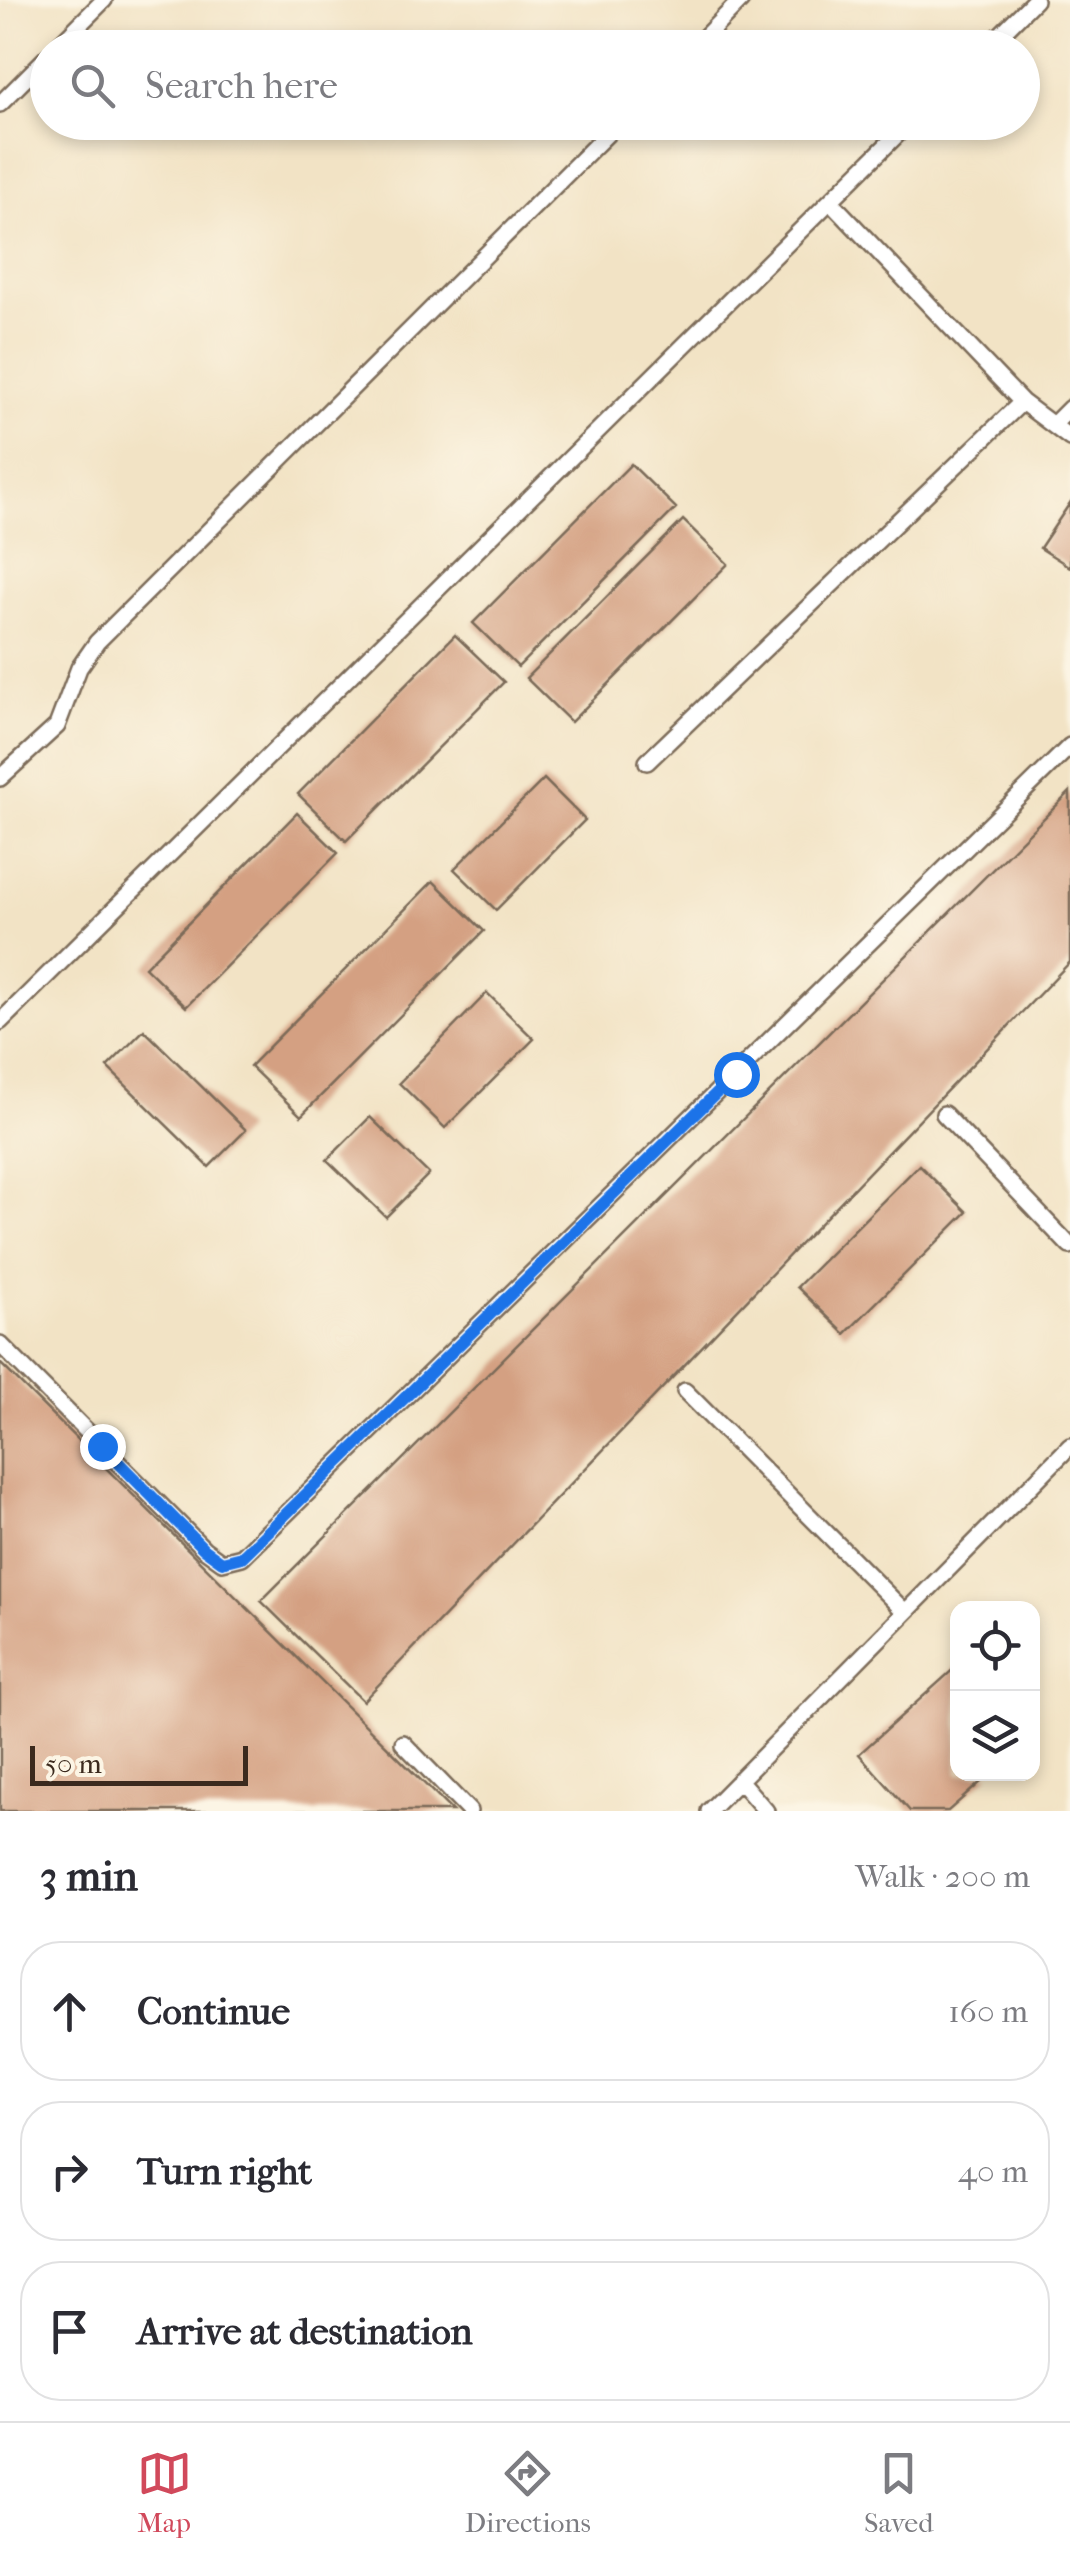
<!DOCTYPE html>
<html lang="en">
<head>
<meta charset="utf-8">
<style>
	body { margin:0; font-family:"IM FELL French Canon",serif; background:#f7f7f7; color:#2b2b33 }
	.controls { position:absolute; right:30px; bottom:30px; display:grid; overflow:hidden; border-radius:20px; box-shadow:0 5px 15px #0003 }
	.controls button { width:90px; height:90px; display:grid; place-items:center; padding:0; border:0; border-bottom:2px solid #e1e1e2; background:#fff; color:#2b2b33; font:50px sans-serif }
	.scale { position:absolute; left:30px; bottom:25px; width:218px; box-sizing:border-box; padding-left:10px; border:5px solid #3b2a1e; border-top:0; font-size:28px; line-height:35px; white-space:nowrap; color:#3b2a1e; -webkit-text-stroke:8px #fcf5e5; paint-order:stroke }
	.stop { position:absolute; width:30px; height:30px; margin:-22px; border:8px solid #1a73e8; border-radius:50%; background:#fff }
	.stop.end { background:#1a73e8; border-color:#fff; box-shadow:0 2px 10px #0008 }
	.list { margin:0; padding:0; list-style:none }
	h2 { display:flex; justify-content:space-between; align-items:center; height:130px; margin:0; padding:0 40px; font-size:42px }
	h2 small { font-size:32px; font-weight:400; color:#7c7c81 }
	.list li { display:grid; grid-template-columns:65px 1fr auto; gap:30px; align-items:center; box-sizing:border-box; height:140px; margin:0 20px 20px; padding:0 20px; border:2px solid #e1e1e2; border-radius:40px }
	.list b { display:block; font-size:38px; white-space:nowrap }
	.list em { font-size:32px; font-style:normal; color:#7c7c81 }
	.icon { flex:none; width:55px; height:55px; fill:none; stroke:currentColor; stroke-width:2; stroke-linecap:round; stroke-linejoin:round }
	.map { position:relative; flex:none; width:1070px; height:1811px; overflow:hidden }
	.search { position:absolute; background:#fff; box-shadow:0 5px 15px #0003; left:30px; right:30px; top:30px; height:110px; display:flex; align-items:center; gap:25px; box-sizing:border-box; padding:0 35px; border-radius:55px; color:#7c7c81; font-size:38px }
	.sheet { height:610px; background:#fff }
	nav { display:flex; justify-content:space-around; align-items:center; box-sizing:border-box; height:140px; border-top:2px solid #e1e1e2; background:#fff; font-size:28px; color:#7c7c81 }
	nav a { display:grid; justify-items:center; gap:5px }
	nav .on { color:#d1495b }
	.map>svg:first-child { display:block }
	.building { fill:#d4a082 }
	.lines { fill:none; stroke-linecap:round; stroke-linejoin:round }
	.lane-casing { stroke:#7b6b58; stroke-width:20 }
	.lane { stroke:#fff; stroke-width:15 }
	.route { stroke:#1a73e8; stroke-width:12 }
</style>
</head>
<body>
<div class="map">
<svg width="1070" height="1811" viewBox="0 0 1070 1811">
	<rect width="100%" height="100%" fill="#fcf5e5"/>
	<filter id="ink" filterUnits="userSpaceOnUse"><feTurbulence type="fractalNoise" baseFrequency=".01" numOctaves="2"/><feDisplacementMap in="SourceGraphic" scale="20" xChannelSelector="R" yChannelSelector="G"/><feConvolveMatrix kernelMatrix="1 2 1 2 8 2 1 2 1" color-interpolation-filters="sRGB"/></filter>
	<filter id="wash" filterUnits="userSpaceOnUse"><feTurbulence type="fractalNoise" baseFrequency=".0048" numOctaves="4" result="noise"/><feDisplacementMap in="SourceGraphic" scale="40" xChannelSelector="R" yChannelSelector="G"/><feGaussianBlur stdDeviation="2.25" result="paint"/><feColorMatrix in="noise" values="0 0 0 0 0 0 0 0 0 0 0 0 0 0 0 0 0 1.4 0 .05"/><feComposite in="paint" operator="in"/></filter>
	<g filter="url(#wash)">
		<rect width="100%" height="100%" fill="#f2e3c5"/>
		<g id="blocks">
			<path class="building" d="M 631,464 L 676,508 L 518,667 L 473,623 Z
				M 1070,503 L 1070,567 L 1040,548 Z
				M 683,520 L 728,564 L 571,722 L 526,678 Z
				M 455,635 L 504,682 L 346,841 L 298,794 Z
				M 544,779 L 585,820 L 496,910 L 454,869 Z
				M 1070,792 L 1070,962 L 363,1701 L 261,1601 Z
				M 297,813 L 338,853 L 186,1007 L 145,967 Z
				M 433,881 L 484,931 L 301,1116 L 250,1066 Z
				M 487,993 L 534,1039 L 445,1128 L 399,1083 Z
				M 144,1030 L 246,1130 L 209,1167 L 107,1067 Z
				M 370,1117 L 429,1174 L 386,1217 L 327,1160 Z
				M 919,1165 L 967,1212 L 845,1334 L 797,1287 Z
				M 0,1363 L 452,1811 L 0,1811 Z
				M 958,1665 L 958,1774 L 990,1774 L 948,1811 L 910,1811 L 859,1754 Z"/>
		</g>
	</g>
	<g filter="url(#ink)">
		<use href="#blocks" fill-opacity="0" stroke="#7b6b58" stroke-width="2.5"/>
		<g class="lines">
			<g class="lane-casing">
				<path id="lane" d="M 56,48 L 104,0
					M 694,48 L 741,0
					M 987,48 L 1035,0
					M 0,104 L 48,56
					M 830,201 L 1022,402 L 1070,438
					M 1054,424 L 1070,408
					M 647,762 L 1022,402
					M 0,778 L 57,726 L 79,668 L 97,642 L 619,122
					M 0,1022 L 910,122
					M 944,1114 L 1070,1246
					M 0,1344 L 204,1549 L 222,1562 L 242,1557 L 1070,746
					M 685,1391 L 904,1611
					M 403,1743 L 469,1811
					M 739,1780 L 766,1811
					M 709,1811 L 1070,1446"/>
			</g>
			<use href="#lane" class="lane"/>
		</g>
	</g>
	<g class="lines" filter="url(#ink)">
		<path class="route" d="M 102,1446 L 204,1549 L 222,1562 L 242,1557 L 736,1074"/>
	</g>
</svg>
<div class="controls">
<button><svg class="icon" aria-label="locate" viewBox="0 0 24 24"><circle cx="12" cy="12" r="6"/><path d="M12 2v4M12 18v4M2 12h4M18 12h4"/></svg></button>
<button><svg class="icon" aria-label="layers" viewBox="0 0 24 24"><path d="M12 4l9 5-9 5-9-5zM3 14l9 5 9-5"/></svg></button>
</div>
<div class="scale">50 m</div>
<div class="stop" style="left:736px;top:1074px"></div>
<div class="stop end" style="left:102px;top:1446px"></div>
<div class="search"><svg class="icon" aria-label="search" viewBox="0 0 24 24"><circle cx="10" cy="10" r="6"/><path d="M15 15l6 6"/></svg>Search here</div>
</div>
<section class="sheet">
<h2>3 min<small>Walk · 200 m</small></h2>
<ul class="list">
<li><svg class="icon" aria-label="ahead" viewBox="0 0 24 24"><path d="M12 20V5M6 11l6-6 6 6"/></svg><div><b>Continue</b></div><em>160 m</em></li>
<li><svg class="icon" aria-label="right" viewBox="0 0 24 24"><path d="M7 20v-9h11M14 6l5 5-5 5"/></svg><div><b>Turn right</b></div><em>40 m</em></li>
<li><svg class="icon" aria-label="arrive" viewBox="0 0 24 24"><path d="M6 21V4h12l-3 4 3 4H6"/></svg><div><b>Arrive at destination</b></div></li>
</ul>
</section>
<nav>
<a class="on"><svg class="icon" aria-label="map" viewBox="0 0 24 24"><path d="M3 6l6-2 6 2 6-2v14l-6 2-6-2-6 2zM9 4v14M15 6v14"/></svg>Map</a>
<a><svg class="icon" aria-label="directions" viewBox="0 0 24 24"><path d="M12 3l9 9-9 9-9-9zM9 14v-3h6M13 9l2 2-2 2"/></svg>Directions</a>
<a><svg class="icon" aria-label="saved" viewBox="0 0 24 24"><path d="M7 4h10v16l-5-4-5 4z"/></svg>Saved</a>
</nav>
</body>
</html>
